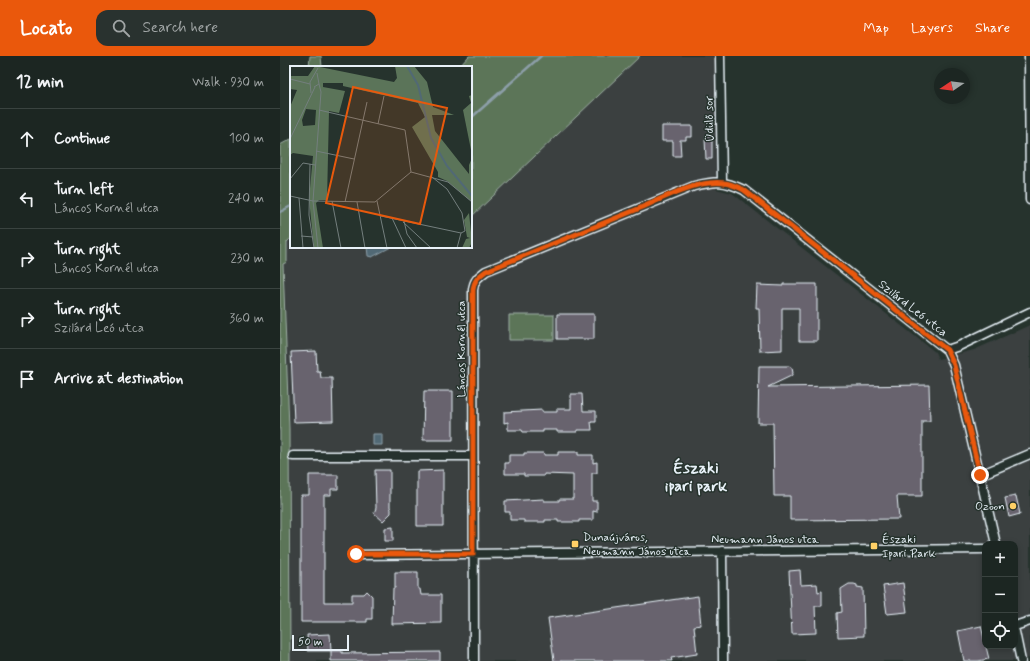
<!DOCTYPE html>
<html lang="en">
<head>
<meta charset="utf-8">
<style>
	body { margin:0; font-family:Mynerve,sans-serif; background:#29322f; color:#f1f3f6 }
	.controls { position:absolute; right:12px; bottom:12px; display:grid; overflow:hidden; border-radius:8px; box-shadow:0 2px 6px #0003 }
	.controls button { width:36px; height:36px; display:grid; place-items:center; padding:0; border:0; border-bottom:1px solid #3a4340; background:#1c2622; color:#f1f3f6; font:20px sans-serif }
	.compass { position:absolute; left:654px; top:12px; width:36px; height:36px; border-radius:50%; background:#1c2622; box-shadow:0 2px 6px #0003; rotate:257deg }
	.scale { position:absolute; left:12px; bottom:10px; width:57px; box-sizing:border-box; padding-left:4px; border:2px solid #e8f1f8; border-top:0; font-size:11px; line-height:14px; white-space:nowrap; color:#e8f1f8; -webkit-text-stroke:3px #26332d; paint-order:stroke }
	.stop { position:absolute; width:12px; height:12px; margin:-9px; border:3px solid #ea580c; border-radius:50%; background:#fff }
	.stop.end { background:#ea580c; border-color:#fff; box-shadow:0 1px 4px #0008 }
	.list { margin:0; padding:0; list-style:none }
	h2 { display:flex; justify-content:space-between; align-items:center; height:52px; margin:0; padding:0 16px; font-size:17px }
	h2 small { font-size:13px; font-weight:400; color:#a0a5a5 }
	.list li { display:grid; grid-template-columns:26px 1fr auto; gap:12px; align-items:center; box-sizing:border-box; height:60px; padding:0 16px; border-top:1px solid #3a4340 }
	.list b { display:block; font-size:15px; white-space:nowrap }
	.list p { margin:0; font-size:13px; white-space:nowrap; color:#a0a5a5 }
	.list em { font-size:13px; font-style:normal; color:#a0a5a5 }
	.icon { flex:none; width:22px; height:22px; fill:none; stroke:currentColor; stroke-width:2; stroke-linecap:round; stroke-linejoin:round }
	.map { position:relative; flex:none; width:750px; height:605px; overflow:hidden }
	header { display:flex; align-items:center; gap:24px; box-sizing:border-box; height:56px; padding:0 20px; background:#ea580c; color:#fff }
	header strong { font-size:19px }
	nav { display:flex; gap:22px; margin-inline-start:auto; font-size:14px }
	.search { width:280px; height:36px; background:#29322f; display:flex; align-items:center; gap:10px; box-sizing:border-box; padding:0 14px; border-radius:12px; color:#a0a5a5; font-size:15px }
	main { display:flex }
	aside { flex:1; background:#1c2622 }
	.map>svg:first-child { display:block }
	.built { fill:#3a4140; fill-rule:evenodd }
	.green { fill:#5b7459; stroke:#a2b2a8 }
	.water { fill:#516975; stroke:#8d9fa9 }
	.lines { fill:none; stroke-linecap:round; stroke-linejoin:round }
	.stream { stroke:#8d9fa9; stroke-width:2.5 }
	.building { fill:#67636e; stroke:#e8f1f8 }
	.street-casing { stroke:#e8f1f8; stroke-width:11 }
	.street { stroke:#26332d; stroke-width:8 }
	.route { stroke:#ea580c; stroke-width:5 }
	.poi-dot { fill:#ffd166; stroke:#26332d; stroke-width:1.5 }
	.labels { text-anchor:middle; stroke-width:3; stroke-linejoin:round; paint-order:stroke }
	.street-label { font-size:12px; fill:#e8f1f8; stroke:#26332d }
	.poi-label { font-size:12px; fill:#e8f1f8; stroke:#26332d; text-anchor:start }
	.district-label { font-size:16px; font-weight:bold; fill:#e8f1f8; stroke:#26332d }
	.inset-river { fill:none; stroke:#516975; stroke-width:2 }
	.inset-road { fill:none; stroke:#747f7e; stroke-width:1 }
	.view { fill:#e8590c; fill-opacity:0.15; stroke:#e8590c; stroke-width:2 }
	.inset-edge { fill:none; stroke:#e8f1f8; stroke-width:2 }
</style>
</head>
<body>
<header>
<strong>Locato</strong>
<div class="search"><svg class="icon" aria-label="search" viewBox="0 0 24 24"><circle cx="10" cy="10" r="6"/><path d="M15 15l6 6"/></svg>Search here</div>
<nav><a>Map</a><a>Layers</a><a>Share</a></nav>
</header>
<main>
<aside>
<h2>12 min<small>Walk · 930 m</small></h2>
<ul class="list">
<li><svg class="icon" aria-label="ahead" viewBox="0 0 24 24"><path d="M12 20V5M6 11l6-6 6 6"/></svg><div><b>Continue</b></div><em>100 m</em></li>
<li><svg class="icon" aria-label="left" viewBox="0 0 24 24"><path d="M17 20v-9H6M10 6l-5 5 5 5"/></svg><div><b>Turn left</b><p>Láncos Kornél utca</p></div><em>240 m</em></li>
<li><svg class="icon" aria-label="right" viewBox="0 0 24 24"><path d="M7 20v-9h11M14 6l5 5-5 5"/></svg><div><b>Turn right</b><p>Láncos Kornél utca</p></div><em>230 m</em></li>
<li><svg class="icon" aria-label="right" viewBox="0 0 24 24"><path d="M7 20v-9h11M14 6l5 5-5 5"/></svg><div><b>Turn right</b><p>Szilárd Leó utca</p></div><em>360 m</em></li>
<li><svg class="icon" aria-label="arrive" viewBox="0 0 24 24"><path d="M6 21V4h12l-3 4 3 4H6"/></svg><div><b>Arrive at destination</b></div></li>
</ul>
</aside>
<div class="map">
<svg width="750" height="605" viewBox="0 0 750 605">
	<rect width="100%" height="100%" fill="#26332d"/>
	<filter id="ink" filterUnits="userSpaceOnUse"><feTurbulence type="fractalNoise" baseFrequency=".025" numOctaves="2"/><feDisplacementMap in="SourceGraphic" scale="8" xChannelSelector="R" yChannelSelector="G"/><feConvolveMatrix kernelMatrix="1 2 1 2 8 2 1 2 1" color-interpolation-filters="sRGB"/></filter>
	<g filter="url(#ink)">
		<path class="built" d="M 360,0 L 436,0 L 436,133 L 452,137 L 655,296 L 658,303 L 694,294 L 750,269 L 750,602 L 738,605 L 10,605 L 9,373 L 3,208 L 7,206 L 7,186 L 11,182 L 11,191 L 191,191 L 191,161 ZM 705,488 L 735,488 L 735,590 L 705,590 Z"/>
		<path class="green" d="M 30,0 L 41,0 L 42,11 L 29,11 Z
			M 189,0 L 360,0 L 191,161 L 191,11 L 179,11 Z
			M 11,83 L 11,182 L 7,186 L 7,206 L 3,208 L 9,373 L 10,605 L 0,605 L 0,89 Z
			M 229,259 L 274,259 L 274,284 L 229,284 Z"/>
		<path class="water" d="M 87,191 L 111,191 L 92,201 L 88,200 Z
			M 93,378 L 102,378 L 102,389 L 93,389 Z"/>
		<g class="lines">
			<path class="stream" d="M 191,62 L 261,0
				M 0,156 L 11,150"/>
		</g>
		<path class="building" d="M 382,70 L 412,70 L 412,81 L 406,81 L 406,84 L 400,84 L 401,100 L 393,100 L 393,85 L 382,85 Z
			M 426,79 L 432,79 L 432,103 L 426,103 L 425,83 L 426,83 Z
			M 503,228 L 537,228 L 537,285 L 519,285 L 519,252 L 502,252 L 502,294 L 480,295 L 479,252 L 476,252 L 477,229 L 503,230 Z
			M 277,258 L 314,258 L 314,283 L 277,283 Z
			M 36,295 L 37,315 L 40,315 L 41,322 L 52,322 L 53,365 L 14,366 L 11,296 Z
			M 479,310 L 509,310 L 512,312 L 513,317 L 511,320 L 488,331 L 649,329 L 650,365 L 642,365 L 642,440 L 617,440 L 619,463 L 510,464 L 510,440 L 494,440 L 493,367 L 478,367 Z
			M 144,335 L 173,335 L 173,384 L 143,384 Z
			M 291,338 L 302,338 L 303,355 L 316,355 L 316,366 L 311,366 L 312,374 L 297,374 L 297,376 L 277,376 L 277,374 L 263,374 L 263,376 L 243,376 L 242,374 L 228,374 L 228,366 L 224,367 L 224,356 L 262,354 L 262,356 L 277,356 L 277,353 L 291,353 Z
			M 278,396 L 298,396 L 298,399 L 313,399 L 313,407 L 317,406 L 317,417 L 312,417 L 312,445 L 317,445 L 317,456 L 313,455 L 313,464 L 299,464 L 299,466 L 278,466 L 278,464 L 265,464 L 265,466 L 244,466 L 244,464 L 230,464 L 230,456 L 225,456 L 225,445 L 264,443 L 264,445 L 279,445 L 279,443 L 293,443 L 293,419 L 264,418 L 264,420 L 244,420 L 244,418 L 225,418 L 225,407 L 229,407 L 229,399 L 244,399 L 244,397 L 264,397 L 264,399 L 278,399 Z
			M 95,414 L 110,414 L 110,451 L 111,453 L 111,457 L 103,465 L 94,457 L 96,452 Z
			M 163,414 L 163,470 L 137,470 L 137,415 Z
			M 29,419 L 58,419 L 58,433 L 51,433 L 51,439 L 44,439 L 44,546 L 72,546 L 72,538 L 84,538 L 87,535 L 92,540 L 92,563 L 87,563 L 87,566 L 21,566 L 21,439 L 29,439 Z
			M 736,440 L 740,458 L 729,461 L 725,442 Z
			M 113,471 L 113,485 L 105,485 L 105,472 Z
			M 520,514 L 521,529 L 537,528 L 538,536 L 542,535 L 542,550 L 535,550 L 536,577 L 512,578 L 509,515 Z
			M 115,516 L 138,516 L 138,533 L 140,533 L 141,539 L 161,539 L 161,567 L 112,568 L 113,532 L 115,532 Z
			M 623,527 L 627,556 L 607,558 L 603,530 Z
			M 569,528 L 574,528 L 577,529 L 577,531 L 583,532 L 584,580 L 558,581 L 557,557 L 562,556 L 561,533 Z
			M 418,540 L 421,569 L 414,570 L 417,598 L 391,602 L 392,605 L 274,605 L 268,562 Z
			M 701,570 L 709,603 L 698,605 L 684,605 L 678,575 Z
			M 50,578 L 51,595 L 28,595 L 27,579 Z
			M 51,595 L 62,595 L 62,597 L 160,596 L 160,605 L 51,605 Z"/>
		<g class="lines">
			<g class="street-casing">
				<path id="street" d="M 440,0 L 442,126
					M 749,0 L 750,144
					M 667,294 L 679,290 L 750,256
					M 13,400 L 192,400
					M 700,419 L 750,398
					M 442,495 L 443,605
					M 76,499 L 705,493
					M 735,570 L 750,565
					M 735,576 L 741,605
					M 194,605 L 193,234 C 194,224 198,221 206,215 L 414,130 C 436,125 443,124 464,134 L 667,294 L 674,309 L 716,488"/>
			</g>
			<use href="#street" class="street"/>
		</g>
	</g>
	<g class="lines" filter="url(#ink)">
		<path class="route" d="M 76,498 L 193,498 L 193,234 C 194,224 198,221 206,215 C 257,194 308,173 358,153 C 379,144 408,129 429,127 C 443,125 452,128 464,134 L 667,294 L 674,309 L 700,419"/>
	</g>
	<g class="poi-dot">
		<circle cx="733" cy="450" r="4"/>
		<rect x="291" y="484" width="8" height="8" rx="2"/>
		<rect x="590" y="486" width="8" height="8" rx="2"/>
	</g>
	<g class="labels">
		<g class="street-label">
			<text transform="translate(429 63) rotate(-91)" y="4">Üdülő sor</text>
			<text transform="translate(633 252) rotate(38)" y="4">Szilárd Leó utca</text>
			<text transform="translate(181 293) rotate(-90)" y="4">Láncos Kornél utca</text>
			<text x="485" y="487">Neumann János utca</text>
		</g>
		<g class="poi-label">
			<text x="725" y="454" text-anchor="end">Ozoon</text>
			<text x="303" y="485">Dunaújváros,<tspan x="303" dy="14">Neumann János utca</tspan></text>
			<text x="602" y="487">Északi<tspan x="602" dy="14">Ipari Park</tspan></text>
		</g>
		<g class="district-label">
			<text x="416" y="417">Északi<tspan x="416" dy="18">ipari park</tspan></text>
		</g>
	</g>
	<g transform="translate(10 10)">
		<rect width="182" height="182" fill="#26332d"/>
		<path d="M 25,0 L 104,16 L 107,12 L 105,0 L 124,0 L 137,16 L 143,41 L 164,49 L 142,49 L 145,65 L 179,108 L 179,99 L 182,92 L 182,136 L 157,115 L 148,111 L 148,106 L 122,61 L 135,51 L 128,37 L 53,20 L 53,17 L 33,17 L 33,21 L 55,25 L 49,47 L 39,45 L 37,134 L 29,134 L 26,137 L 33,182 L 24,182 L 19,133 L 23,90 L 3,87 L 0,89 L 0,41 L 7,24 L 0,23 L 0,10 L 18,10 ZM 16,43 L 26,44 L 25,59 L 13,60 L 12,54 ZM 182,29 L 182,89 L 173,44 L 181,37 L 179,30 ZM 179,147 L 182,176 L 179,182 L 172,182 L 176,173 L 180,172 L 177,171 L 174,154 Z" fill="#5b7459" fill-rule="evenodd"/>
		<path class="inset-river" d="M 117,0 L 128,19 L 141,72 L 157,100 L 182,130"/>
		<path class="inset-road" d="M 0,13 L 20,18M 24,21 L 29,18 L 27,7M 21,27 L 20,16 L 28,2M 29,44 L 115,64 L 121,106M 88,58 L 94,30M 0,73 L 25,21M 26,85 L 64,93M 20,98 L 19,149 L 24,182M 121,106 L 158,116 L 182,136M 142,111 L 157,123 L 172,147 L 175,165 L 171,167M 0,113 L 13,97 L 25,99M 0,130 L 23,135 L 85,136 L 121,106M 9,132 L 13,182M 42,135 L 51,182M 87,135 L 97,182M 55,136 L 77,36M 67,136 L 75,182M 91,150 L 171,167M 102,152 L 116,182M 114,155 L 117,168 L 127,182M 113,156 L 141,182M 11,170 L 23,171M 28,182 L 23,135 L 31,26 L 29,18M 167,182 L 171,167"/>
		<path class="view" d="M 63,21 L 157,42 L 130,158 L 36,137 Z"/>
		<rect width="182" height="182" class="inset-edge"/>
	</g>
</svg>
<div class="controls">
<button>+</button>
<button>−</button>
<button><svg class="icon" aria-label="locate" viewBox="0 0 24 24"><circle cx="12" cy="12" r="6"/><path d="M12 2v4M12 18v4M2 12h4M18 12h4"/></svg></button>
</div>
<svg class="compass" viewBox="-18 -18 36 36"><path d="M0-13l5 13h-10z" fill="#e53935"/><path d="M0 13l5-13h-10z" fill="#a0a5a5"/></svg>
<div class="scale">50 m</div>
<div class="stop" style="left:76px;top:498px"></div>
<div class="stop end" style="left:700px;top:419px"></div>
</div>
</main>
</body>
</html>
